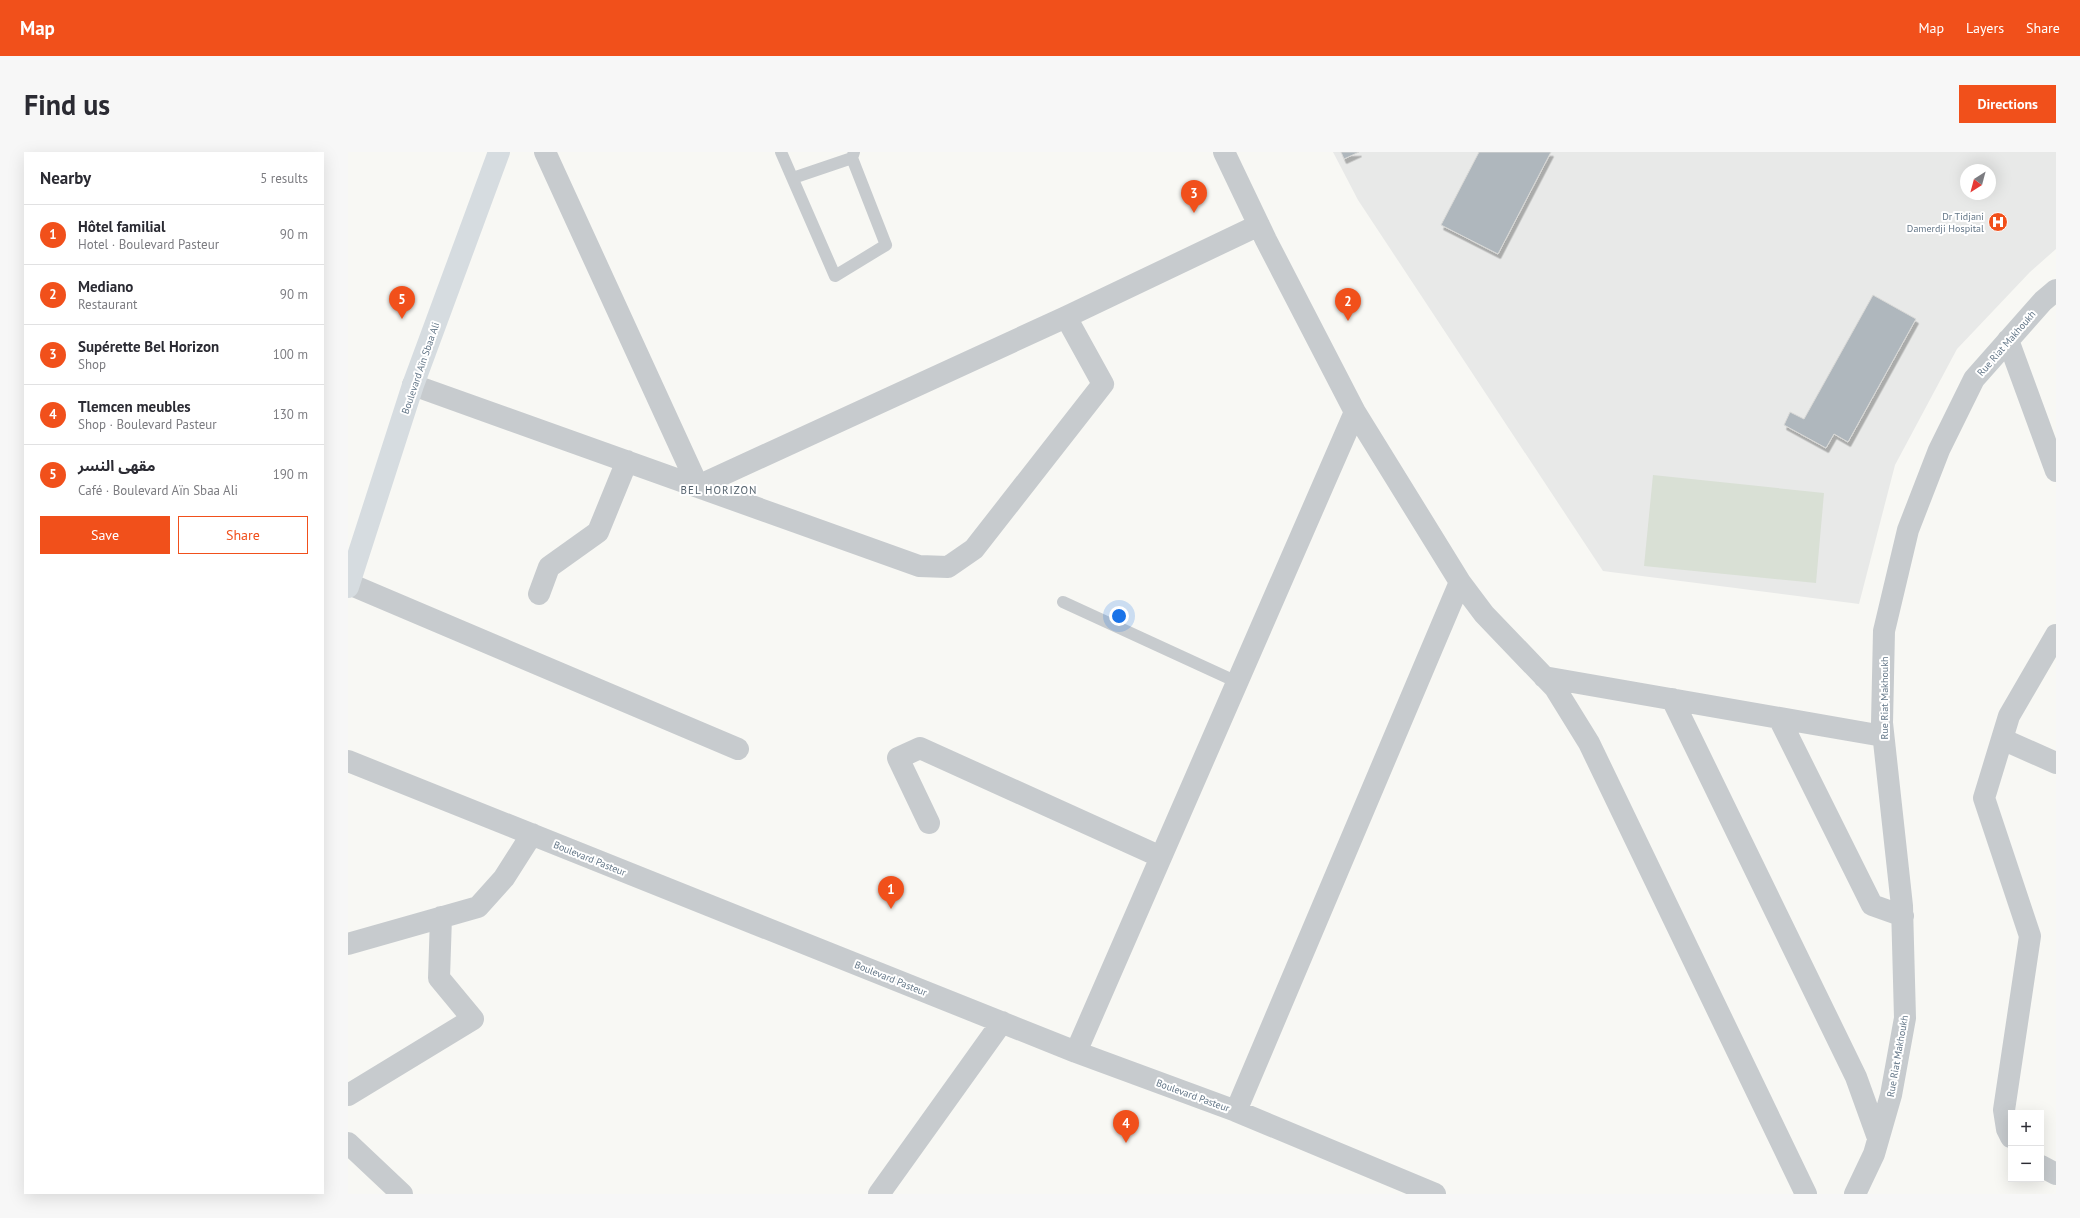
<!DOCTYPE html>
<html lang="en">
<head>
<meta charset="utf-8">
<style>
	body { margin:0; font-family:"PT Sans","Noto Sans Arabic",sans-serif; background:#f7f7f7; color:#2b2b33 }
	.controls { position:absolute; right:12px; bottom:12px; display:grid; overflow:hidden; border-radius:0px; box-shadow:0 4px 16px #0002 }
	.controls button { width:36px; height:36px; display:grid; place-items:center; padding:0; border:0; border-bottom:1px solid #e1e1e2; background:#fff; color:#2b2b33; font:20px sans-serif }
	.compass { position:absolute; left:1612px; top:12px; width:36px; height:36px; border-radius:50%; background:#fff; box-shadow:0 4px 16px #0002; rotate:216deg }
	.you { position:absolute; left:771px; top:464px; width:14px; height:14px; margin:-10px; border:3px solid #fff; border-radius:50%; background:#1a73e8; box-shadow:0 0 0 6px #1a73e833 }
	.badge { display:grid; place-items:center; width:26px; height:26px; border-radius:50%; background:#f1501b; color:#fff; font-size:13px; font-weight:700 }
	.pin { position:absolute; translate:-50% -33px; filter:drop-shadow(0 1px 2px #0008) }
	.pin::after { content:''; position:absolute; top:21px; width:14px; height:12px; background:inherit; clip-path:polygon(0 0,100% 0,50% 100%) }
	.list { margin:0; padding:0; list-style:none }
	h2 { display:flex; justify-content:space-between; align-items:center; height:52px; margin:0; padding:0 16px; font-size:17px }
	h2 small { font-size:13px; font-weight:400; color:#7c7c81 }
	.list li { display:grid; grid-template-columns:26px 1fr auto; gap:12px; align-items:center; box-sizing:border-box; height:60px; padding:0 16px; border-top:1px solid #e1e1e2 }
	.list b { display:block; font-size:15px; white-space:nowrap }
	.list p { margin:0; font-size:13px; white-space:nowrap; color:#7c7c81 }
	.list em { font-size:13px; font-style:normal; color:#7c7c81 }
	.actions { display:flex; gap:8px; padding:12px 16px }
	.actions a { flex:1; padding:9px 0; border:1px solid #f1501b; border-radius:0px; text-align:center; font-size:14px; color:#f1501b }
	.actions .main { background:#f1501b; color:#fff }
	.map { position:relative; flex:none; width:1708px; height:1042px; overflow:hidden; border-radius:0px }
	header { display:flex; align-items:center; gap:24px; box-sizing:border-box; height:56px; padding:0 20px; background:#f1501b; color:#fff }
	header strong { font-size:19px }
	nav { display:flex; gap:22px; margin-inline-start:auto; font-size:14px }
	.intro { display:flex; align-items:center; justify-content:space-between; box-sizing:border-box; height:96px; padding:0 24px }
	h1 { margin:0; font-size:28px }
	.button { padding:10px 18px; border-radius:0px; background:#f1501b; color:#fff; font-size:14px; font-weight:700 }
	main { display:flex; gap:24px; padding:0 24px }
	aside { flex:1; background:#fff; border-radius:0px; box-shadow:0 4px 16px #0002 }
	.map>svg:first-child { display:block }
	.built { fill:#e8e9e8; fill-rule:evenodd }
	.green { fill:#d9e0d5 }
	.building { fill:#afb7bd; stroke:#d9d9d7; filter:url(#shadow) }
	.lines { fill:none; stroke-linecap:round; stroke-linejoin:round }
	.service { stroke:#c7cbce; stroke-width:12 }
	.minor { stroke:#c7cbce; stroke-width:22 }
	.secondary { stroke:#d6dce0; stroke-width:22 }
	.labels { text-anchor:middle; stroke-width:4; stroke-linejoin:round; paint-order:stroke }
	.poi-label { font-size:10px; fill:#647788; stroke:#fff; text-anchor:end }
	.street-label { font-size:10px; fill:#647788; stroke:#fff }
	.neighbourhood-label { font-size:11px; letter-spacing:1px; fill:#53616c; stroke:#fff }
</style>
</head>
<body>
<header>
<strong>Map</strong>
<nav><a>Map</a><a>Layers</a><a>Share</a></nav>
</header>
<div class="intro"><h1>Find us</h1><a class="button">Directions</a></div>
<main>
<aside>
<h2>Nearby<small>5 results</small></h2>
<ul class="list">
<li><span class="badge">1</span><div><b>Hôtel familial</b><p>Hotel · Boulevard Pasteur</p></div><em>90 m</em></li>
<li><span class="badge">2</span><div><b>Mediano</b><p>Restaurant</p></div><em>90 m</em></li>
<li><span class="badge">3</span><div><b>Supérette Bel Horizon</b><p>Shop</p></div><em>100 m</em></li>
<li><span class="badge">4</span><div><b>Tlemcen meubles</b><p>Shop · Boulevard Pasteur</p></div><em>130 m</em></li>
<li><span class="badge">5</span><div><b>مقهى النسر</b><p>Café · Boulevard Aïn Sbaa Ali</p></div><em>190 m</em></li>
</ul>
<div class="actions"><a class="main">Save</a><a>Share</a></div>
</aside>
<div class="map">
<svg width="1708" height="1042" viewBox="0 0 1708 1042">
	<defs>
		<filter id="shadow"><feDropShadow dx="2.5" dy="4.5" stdDeviation="0" flood-color="#0004"/></filter>
	</defs>
	<rect width="100%" height="100%" fill="#f8f8f4"/>
	<path class="built" d="M 985,0 L 1708,0 L 1708,97 L 1682,120 L 1609,197 L 1547,313 L 1511,452 L 1255,419 L 1010,48 ZM 1618,18 L 1642,18 L 1642,42 L 1618,42 Z"/>
	<path class="green" d="M 1305,323 L 1476,341 L 1468,431 L 1296,414 Z"/>
	<path class="building" d="M 993,0 L 1011,0 L 996,7 Z
		M 1131,0 L 1203,0 L 1150,102 L 1093,73 Z
		M 1525,143 L 1568,167 L 1500,290 L 1486,282 L 1478,296 L 1436,273 L 1442,260 L 1456,267 Z"/>
	<g class="lines">
		<path class="service" d="M 433,0 L 487,124 L 538,93 L 504,6 L 506,0
			M 445,26 L 504,6
			M 715,450 L 889,530"/>
		<path class="minor" d="M 197,0 L 350,334 L 718,165 L 911,73
			M 876,0 L 918,88 L 1007,260 L 1112,430 L 1136,462 L 1207,536 L 1241,591 L 1458,1042
			M 1660,188 L 1708,319
			M 65,233 L 571,414 L 600,415 L 626,397 L 755,232 L 718,165
			M 1,432 L 390,597
			M 191,442 L 201,415 L 250,380 L 279,309
			M 1196,525 L 1535,584
			M 1324,547 L 1508,925 L 1530,986
			M 1431,566 L 1524,753 L 1555,764
			M 1654,587 L 1708,611
			M 0,609 L 728,900 L 888,959 L 1087,1042
			M 581,671 L 550,606 L 572,596 L 813,705
			M 0,792 L 130,755 L 156,726 L 184,682
			M 728,900 L 1007,260
			M 0,943 L 125,867 L 91,826 L 93,765
			M 888,959 L 1112,430
			M 1663,985 L 1659,977 L 1656,958 L 1682,784 L 1636,646 L 1661,564 L 1708,483
			M 0,991 L 54,1042
			M 1693,1014 L 1708,1022
			M 531,1042 L 654,870
			M 1507,1042 L 1526,1002 L 1543,943 L 1557,866 L 1554,754 L 1534,571 L 1536,479 L 1560,378 L 1591,298 L 1626,227 L 1695,149 L 1708,138"/>
		<path class="secondary" d="M 0,435 L 65,233 L 151,0"/>
	</g>
	<defs>
		<g id="hospital-disc" transform="scale(1)"><circle r="9.5" fill="#f1501b" stroke="#fff"/><path d="M-5-5h3v3.5h4V-5h3V5h-3V1.5h-4V5h-3Z" fill="#fff"/></g>
	</defs>
	<g fill-rule="evenodd">
		<use href="#hospital-disc" x="1650" y="70"/>
	</g>
	<g class="labels">
		<g class="poi-label">
			<text x="1636" y="68">Dr Tidjani<tspan x="1636" dy="12">Damerdji Hospital</tspan></text>
		</g>
		<g class="street-label">
			<text transform="translate(1658 191) rotate(-49)" y="4">Rue Riat Makhoukh</text>
			<text transform="translate(72 216) rotate(-71)" y="4">Boulevard Aïn Sbaa Ali</text>
			<text transform="translate(1536 546) rotate(-90)" y="4">Rue Riat Makhoukh</text>
			<text transform="translate(242 706) rotate(22)" y="4">Boulevard Pasteur</text>
			<text transform="translate(543 826) rotate(22)" y="4">Boulevard Pasteur</text>
			<text transform="translate(1549 904) rotate(-80)" y="4">Rue Riat Makhoukh</text>
			<text transform="translate(845 943) rotate(20)" y="4">Boulevard Pasteur</text>
		</g>
		<g class="neighbourhood-label">
			<text x="371" y="342">BEL HORIZON</text>
		</g>
	</g>
</svg>
<div class="controls">
<button>+</button>
<button>−</button>
</div>
<svg class="compass" viewBox="-18 -18 36 36"><path d="M0-13l5 13h-10z" fill="#e53935"/><path d="M0 13l5-13h-10z" fill="#7c7c81"/></svg>
<div class="you"></div>
<div class="pin badge" style="left:543px;top:757px">1</div>
<div class="pin badge" style="left:1000px;top:169px">2</div>
<div class="pin badge" style="left:846px;top:61px">3</div>
<div class="pin badge" style="left:778px;top:991px">4</div>
<div class="pin badge" style="left:54px;top:167px">5</div>
</div>
</main>
</body>
</html>
